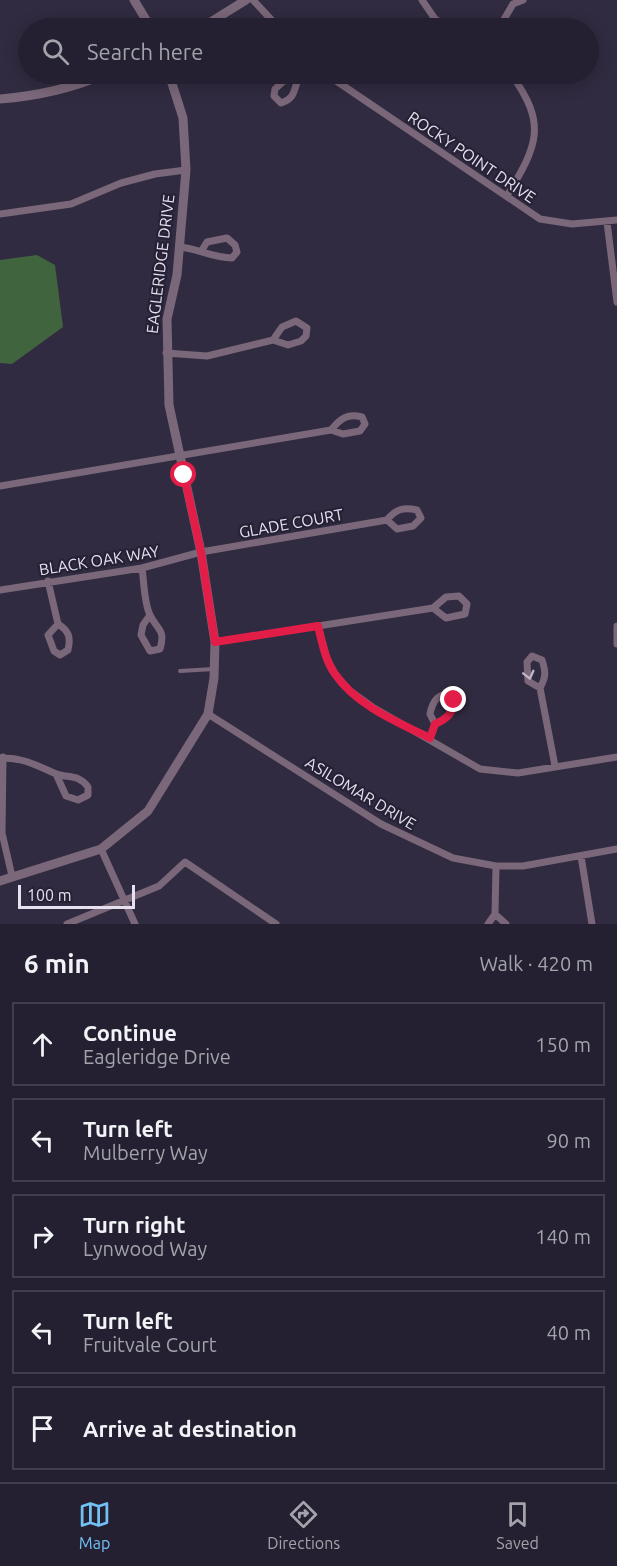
<!DOCTYPE html>
<html lang="en">
<head>
<meta charset="utf-8">
<style>
	body { margin:0; font-family:Ubuntu,sans-serif; background:#312d3d; color:#f1f3f6 }
	.scale { position:absolute; left:18px; bottom:15px; width:117px; box-sizing:border-box; padding-left:6px; border:3px solid #e5e1ef; border-top:0; font-size:16px; line-height:21px; white-space:nowrap; color:#e5e1ef; -webkit-text-stroke:4px #272136; paint-order:stroke }
	.stop { position:absolute; width:18px; height:18px; margin:-14px; border:4px solid #e11d48; border-radius:50%; background:#fff }
	.stop.end { background:#e11d48; border-color:#fff; box-shadow:0 2px 6px #0008 }
	.list { margin:0; padding:0; list-style:none }
	h2 { display:flex; justify-content:space-between; align-items:center; height:78px; margin:0; padding:0 24px; font-size:26px }
	h2 small { font-size:20px; font-weight:400; color:#a3a3ab }
	.list li { display:grid; grid-template-columns:39px 1fr auto; gap:18px; align-items:center; box-sizing:border-box; height:84px; margin:0 12px 12px; padding:0 12px; border:2px solid #423e4d; border-radius:0px }
	.list b { display:block; font-size:22px; white-space:nowrap }
	.list p { margin:0; font-size:20px; white-space:nowrap; color:#a3a3ab }
	.list em { font-size:20px; font-style:normal; color:#a3a3ab }
	.icon { flex:none; width:33px; height:33px; fill:none; stroke:currentColor; stroke-width:2; stroke-linecap:round; stroke-linejoin:round }
	.map { position:relative; flex:none; width:617px; height:924px; overflow:hidden }
	.search { position:absolute; background:#252031; box-shadow:0 3px 15px #0003; left:18px; right:18px; top:18px; height:66px; display:flex; align-items:center; gap:15px; box-sizing:border-box; padding:0 21px; border-radius:33px; color:#a3a3ab; font-size:22px }
	.sheet { height:558px; background:#252031 }
	nav { display:flex; justify-content:space-around; align-items:center; box-sizing:border-box; height:84px; border-top:2px solid #423e4d; background:#252031; font-size:16px; color:#a3a3ab }
	nav a { display:grid; justify-items:center; gap:3px }
	nav .on { color:#72c1f5 }
	.map>svg:first-child { display:block }
	.green { fill:#3f643e }
	.lines { fill:none; stroke-linecap:round; stroke-linejoin:round }
	.service { stroke:#7a6779; stroke-width:4 }
	.minor { stroke:#7a6779; stroke-width:7 }
	.tertiary { stroke:#7a6779; stroke-width:9 }
	.oneway { stroke:#c0b6c6 }
	.route { stroke:#e11d48; stroke-width:8 }
	.labels { text-anchor:middle; stroke-width:4.5; stroke-linejoin:round; paint-order:stroke }
	.street-label { font-size:16px; fill:#e5e1ef; stroke:#272136 }
</style>
</head>
<body>
<div class="map">
<svg width="617" height="924" viewBox="0 0 617 924">
	<rect width="100%" height="100%" fill="#312b41"/>
	<path class="green" d="M 37,255 L 55,265 L 63,327 L 12,364 L 0,363 L 0,260 Z"/>
	<g class="lines">
		<path class="service" d="M 180,671 L 214,669"/>
		<path class="minor" d="M 253,0 L 279,28
			M 422,0 L 435,19 L 449,28
			M 499,28 L 513,4 L 523,0
			M 326,74 L 540,219 L 572,224 L 617,220
			M 297,79 L 285,80 L 275,89 L 274,96 L 281,103 C 299,97 292,85 302,74
			M 507,196 C 537,146 548,125 511,74
			M 0,214 L 71,204 L 121,183 L 155,174 L 186,170
			M 607,222 L 617,302
			M 180,247 C 199,249 213,258 232,258 L 237,252 L 235,245 L 227,238 L 207,242 L 202,250
			M 166,353 L 207,356 L 273,340 L 288,345 L 301,341 L 306,336 L 307,328 L 296,321 L 282,327 L 273,340
			M 0,486 L 331,430 L 343,434 L 360,431 L 365,424 L 362,417 C 347,413 340,419 331,430
			M 142,568 C 144,581 144,603 150,615 C 157,630 166,629 160,649 L 150,651 L 141,635 L 143,625 L 150,615
			M 48,581 L 58,624 C 69,631 71,637 68,650 L 60,655 L 54,651 L 48,635 L 58,624
			M 0,590 L 142,568 L 201,552 L 387,520 C 396,509 403,507 417,510 L 421,518 L 413,526 L 397,529 L 387,520
			M 318,626 L 327,659 L 335,674 L 349,690 L 374,708 L 480,769 L 518,773 L 617,757
			M 617,626 L 617,644
			M 215,642 L 433,608 L 446,597 L 459,596 L 467,604 L 465,614 L 446,618 L 433,608
			M 540,688 L 528,681 L 527,662 L 532,656 L 542,660 C 546,672 546,677 540,688 L 555,766
			M 208,714 L 381,824 L 453,858 L 496,866 L 523,866 L 617,849
			M 430,738 L 435,724 C 447,719 453,713 454,700 L 449,694 C 437,694 432,703 430,714 L 435,724
			M 3,757 L 2,833 L 12,876
			M 0,758 C 21,757 36,765 54,773 C 67,779 78,773 88,787 L 88,795 L 78,800 L 66,796 L 56,774
			M 101,849 L 135,924
			M 581,856 L 592,924
			M 495,914 L 496,866
			M 495,914 L 506,924
			M 67,924 L 159,886 L 185,862 L 276,924
			M 488,924 L 495,914"/>
		<path class="tertiary" d="M 134,0 L 151,28
			M 201,28 L 246,0
			M 0,99 C 38,96 70,89 105,74
			M 0,881 L 101,849 L 148,811 L 208,714 L 214,678 L 215,642 L 201,552 L 169,405 L 167,319 L 177,275 L 186,170 L 183,118 L 169,74"/>
	</g>
	<defs><path id="oneway-chevron" d="M-2-3.5L2.5 0L-2 3.5" fill="none" stroke-width="1.6" stroke-linecap="round" stroke-linejoin="round" transform="scale(1.5)"/></defs>
	<use class="oneway" href="#oneway-chevron" transform="translate(529 675) rotate(76)"/>
	<g class="lines">
		<path class="route" d="M 184,475 L 201,552 L 215,642 L 318,626 C 322,642 325,660 335,674 C 356,705 397,722 430,738 L 435,724 C 447,719 453,713 454,700"/>
	</g>
	<g class="labels">
		<g class="street-label">
			<text transform="translate(472 157) rotate(34)" y="6">ROCKY POINT DRIVE</text>
			<text transform="translate(160 264) rotate(-83)" y="6">EAGLERIDGE DRIVE</text>
			<text transform="translate(291 523) rotate(-10)" y="6">GLADE COURT</text>
			<text transform="translate(99 560) rotate(-9)" y="6">BLACK OAK WAY</text>
			<text transform="translate(361 793) rotate(31)" y="6">ASILOMAR DRIVE</text>
		</g>
	</g>
</svg>
<div class="scale">100 m</div>
<div class="stop" style="left:184px;top:475px"></div>
<div class="stop end" style="left:454px;top:700px"></div>
<div class="search"><svg class="icon" aria-label="search" viewBox="0 0 24 24"><circle cx="10" cy="10" r="6"/><path d="M15 15l6 6"/></svg>Search here</div>
</div>
<section class="sheet">
<h2>6 min<small>Walk · 420 m</small></h2>
<ul class="list">
<li><svg class="icon" aria-label="ahead" viewBox="0 0 24 24"><path d="M12 20V5M6 11l6-6 6 6"/></svg><div><b>Continue</b><p>Eagleridge Drive</p></div><em>150 m</em></li>
<li><svg class="icon" aria-label="left" viewBox="0 0 24 24"><path d="M17 20v-9H6M10 6l-5 5 5 5"/></svg><div><b>Turn left</b><p>Mulberry Way</p></div><em>90 m</em></li>
<li><svg class="icon" aria-label="right" viewBox="0 0 24 24"><path d="M7 20v-9h11M14 6l5 5-5 5"/></svg><div><b>Turn right</b><p>Lynwood Way</p></div><em>140 m</em></li>
<li><svg class="icon" aria-label="left" viewBox="0 0 24 24"><path d="M17 20v-9H6M10 6l-5 5 5 5"/></svg><div><b>Turn left</b><p>Fruitvale Court</p></div><em>40 m</em></li>
<li><svg class="icon" aria-label="arrive" viewBox="0 0 24 24"><path d="M6 21V4h12l-3 4 3 4H6"/></svg><div><b>Arrive at destination</b></div></li>
</ul>
</section>
<nav>
<a class="on"><svg class="icon" aria-label="map" viewBox="0 0 24 24"><path d="M3 6l6-2 6 2 6-2v14l-6 2-6-2-6 2zM9 4v14M15 6v14"/></svg>Map</a>
<a><svg class="icon" aria-label="directions" viewBox="0 0 24 24"><path d="M12 3l9 9-9 9-9-9zM9 14v-3h6M13 9l2 2-2 2"/></svg>Directions</a>
<a><svg class="icon" aria-label="saved" viewBox="0 0 24 24"><path d="M7 4h10v16l-5-4-5 4z"/></svg>Saved</a>
</nav>
</body>
</html>
